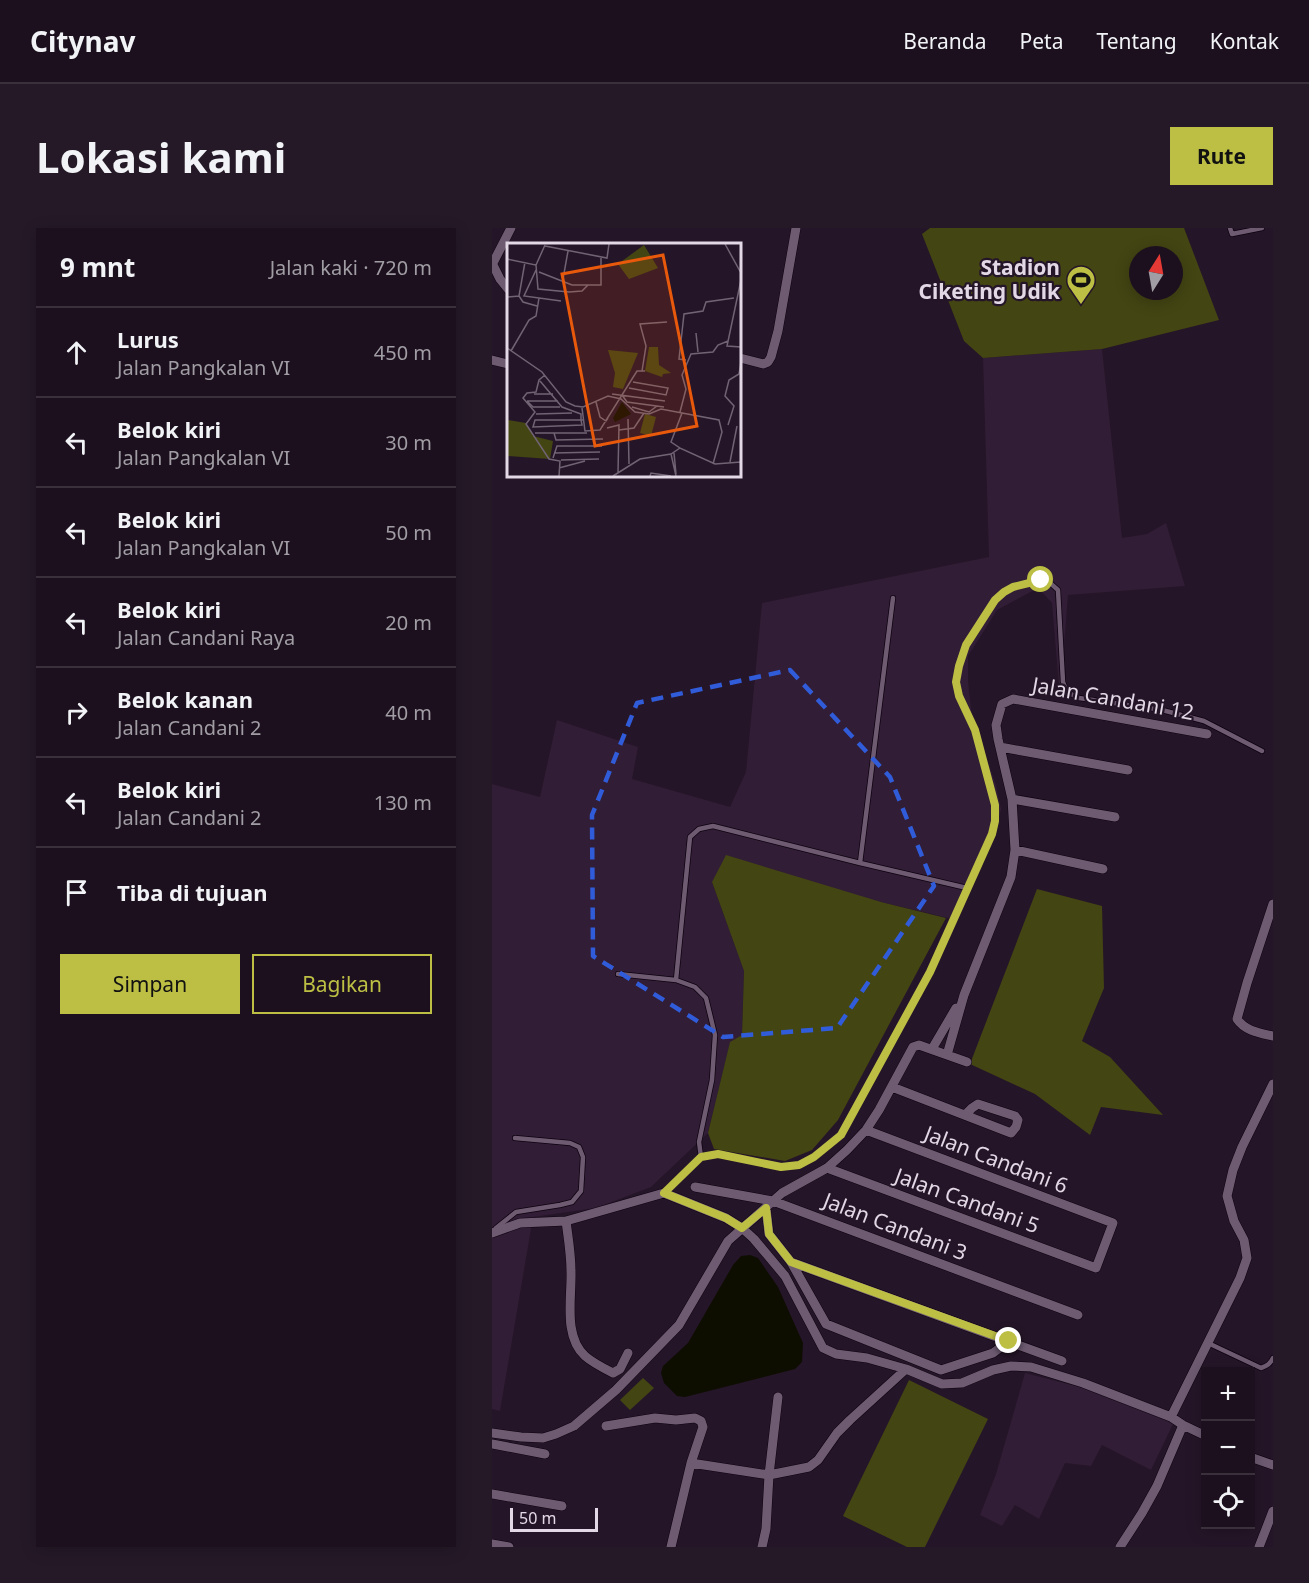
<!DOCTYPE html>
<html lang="id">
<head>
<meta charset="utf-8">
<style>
	body { margin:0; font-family:"Noto Sans",sans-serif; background:#251927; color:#f1f3f6 }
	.controls { position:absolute; right:18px; bottom:18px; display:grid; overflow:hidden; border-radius:0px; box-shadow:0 3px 15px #0003 }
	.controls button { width:54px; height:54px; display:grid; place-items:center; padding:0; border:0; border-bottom:2px solid #3a303c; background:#1c101e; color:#f1f3f6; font:30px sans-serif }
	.compass { position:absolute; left:637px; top:18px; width:54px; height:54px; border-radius:50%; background:#1c101e; box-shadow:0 3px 15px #0003; rotate:11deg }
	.scale { position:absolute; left:18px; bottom:15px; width:88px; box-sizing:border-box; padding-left:6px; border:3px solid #e3d8e5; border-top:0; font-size:16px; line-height:21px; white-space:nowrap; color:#e3d8e5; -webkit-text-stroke:4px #251528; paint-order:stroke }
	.stop { position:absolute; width:18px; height:18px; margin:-14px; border:4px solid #bcbf44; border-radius:50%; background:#fff }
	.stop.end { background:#bcbf44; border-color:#fff; box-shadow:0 2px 6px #0008 }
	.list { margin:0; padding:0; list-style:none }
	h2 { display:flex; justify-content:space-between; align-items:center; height:78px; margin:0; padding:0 24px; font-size:26px }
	h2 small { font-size:20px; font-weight:400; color:#a09da4 }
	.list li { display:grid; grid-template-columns:39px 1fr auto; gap:18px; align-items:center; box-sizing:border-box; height:90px; padding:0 24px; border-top:2px solid #3a303c }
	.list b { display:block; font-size:22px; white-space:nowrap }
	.list p { margin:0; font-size:20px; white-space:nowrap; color:#a09da4 }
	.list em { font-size:20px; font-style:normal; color:#a09da4 }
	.actions { display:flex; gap:12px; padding:18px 24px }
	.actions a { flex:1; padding:14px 0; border:2px solid #bcbf44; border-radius:0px; text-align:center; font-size:21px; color:#bcbf44 }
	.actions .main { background:#bcbf44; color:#111 }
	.icon { flex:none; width:33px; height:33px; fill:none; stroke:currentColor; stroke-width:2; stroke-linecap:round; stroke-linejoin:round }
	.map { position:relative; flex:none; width:781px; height:1319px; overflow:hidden; border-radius:0px }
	header { display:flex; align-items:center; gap:36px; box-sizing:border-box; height:84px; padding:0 30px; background:#1c101e; border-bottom:2px solid #3a303c }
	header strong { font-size:28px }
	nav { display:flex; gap:33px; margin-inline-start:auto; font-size:21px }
	.intro { display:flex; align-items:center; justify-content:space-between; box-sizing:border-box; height:144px; padding:0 36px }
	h1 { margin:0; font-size:42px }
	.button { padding:15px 27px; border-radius:0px; background:#bcbf44; color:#111; font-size:21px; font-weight:700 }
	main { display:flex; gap:36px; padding:0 36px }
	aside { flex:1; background:#1c101e; border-radius:0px; box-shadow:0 3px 15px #0003 }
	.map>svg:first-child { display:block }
	.built { fill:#311d35 }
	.green { fill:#434513; fill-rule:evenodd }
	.water { fill:#0e0e00 }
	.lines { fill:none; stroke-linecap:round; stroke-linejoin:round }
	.service-casing { stroke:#0d0210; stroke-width:6 }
	.minor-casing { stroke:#0d0210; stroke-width:10 }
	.service { stroke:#6e5b72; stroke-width:4.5 }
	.minor { stroke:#6e5b72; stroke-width:9 }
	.route { stroke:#bcbf44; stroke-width:8 }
	.marked { fill:none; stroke:#315cd9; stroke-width:4.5; stroke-dasharray:12 8; stroke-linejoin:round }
	.labels { text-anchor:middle; stroke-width:4.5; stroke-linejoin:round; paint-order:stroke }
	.poi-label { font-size:21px; font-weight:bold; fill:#e3d8e5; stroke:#251528; text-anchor:end }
	.street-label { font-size:21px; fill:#e3d8e5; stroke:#251528 }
	.inset-road { fill:none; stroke:#716374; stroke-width:1.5 }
	.view { fill:#e8590c; fill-opacity:0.15; stroke:#e8590c; stroke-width:3 }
	.inset-edge { fill:none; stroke:#e3d8e5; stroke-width:3 }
</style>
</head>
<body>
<header>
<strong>Citynav</strong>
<nav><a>Beranda</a><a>Peta</a><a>Tentang</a><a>Kontak</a></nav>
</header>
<div class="intro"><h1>Lokasi kami</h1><a class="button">Rute</a></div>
<main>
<aside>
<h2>9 mnt<small>Jalan kaki · 720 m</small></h2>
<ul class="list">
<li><svg class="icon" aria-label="ahead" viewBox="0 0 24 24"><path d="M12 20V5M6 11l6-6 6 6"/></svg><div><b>Lurus</b><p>Jalan Pangkalan VI</p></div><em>450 m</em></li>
<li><svg class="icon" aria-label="left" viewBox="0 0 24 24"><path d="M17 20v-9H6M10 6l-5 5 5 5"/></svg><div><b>Belok kiri</b><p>Jalan Pangkalan VI</p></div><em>30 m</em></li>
<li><svg class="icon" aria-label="left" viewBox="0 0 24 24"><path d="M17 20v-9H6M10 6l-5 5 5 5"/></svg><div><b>Belok kiri</b><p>Jalan Pangkalan VI</p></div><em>50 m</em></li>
<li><svg class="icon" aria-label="left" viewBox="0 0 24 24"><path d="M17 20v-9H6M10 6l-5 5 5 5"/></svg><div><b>Belok kiri</b><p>Jalan Candani Raya</p></div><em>20 m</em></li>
<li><svg class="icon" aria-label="right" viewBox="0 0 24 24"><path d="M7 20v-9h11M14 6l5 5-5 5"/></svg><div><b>Belok kanan</b><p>Jalan Candani 2</p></div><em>40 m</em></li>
<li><svg class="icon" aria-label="left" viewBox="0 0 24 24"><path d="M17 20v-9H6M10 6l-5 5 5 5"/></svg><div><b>Belok kiri</b><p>Jalan Candani 2</p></div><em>130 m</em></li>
<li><svg class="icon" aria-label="arrive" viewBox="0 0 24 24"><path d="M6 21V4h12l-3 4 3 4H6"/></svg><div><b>Tiba di tujuan</b></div></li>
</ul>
<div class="actions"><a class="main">Simpan</a><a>Bagikan</a></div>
</aside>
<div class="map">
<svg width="781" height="1319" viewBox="0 0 781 1319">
	<rect width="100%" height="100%" fill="#251528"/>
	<path class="built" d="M 610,121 L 630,310 L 655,306 L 674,295 L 693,358 L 576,367 L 568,470 L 560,375 L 546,360 L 505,382 L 476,428 L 476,453 L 480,490 L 504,557 L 509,581 L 503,605 L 465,692 L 389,674 L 220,654 L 252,743 L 250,807 L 238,815 L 216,905 L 159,959 L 104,980 L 41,989 L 8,1183 L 0,1181 L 0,556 L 48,569 L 65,492 L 146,519 L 140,551 L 238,579 L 254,544 L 270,375 L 497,329 L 491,130 Z
		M 533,1145 L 631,1170 L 681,1196 L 659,1242 L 610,1217 L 599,1238 L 573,1235 L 547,1291 L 523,1277 L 510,1298 L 488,1287 L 504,1246 Z"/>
	<path class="green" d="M 438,0 L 692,0 L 727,92 L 610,121 L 491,130 L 472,113 L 430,6 ZM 646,27 L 682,27 L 682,63 L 646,63 Z
		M 234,627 L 389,674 L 454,690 L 346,892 L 320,922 L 293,933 L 222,921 L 216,905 L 238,814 L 250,807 L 252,743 L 220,654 Z
		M 545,661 L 610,678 L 612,760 L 590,813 L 618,829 L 671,887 L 609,879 L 598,907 L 543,866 L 478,836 Z
		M 151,1150 L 162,1160 L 138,1182 L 128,1172 Z
		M 417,1152 L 496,1191 L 433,1319 L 415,1319 L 351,1288 Z"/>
	<path class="water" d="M 258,1027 L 266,1030 L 286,1059 L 311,1115 L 310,1134 L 303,1141 L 193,1169 L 185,1168 L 172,1155 L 169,1145 L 171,1138 L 196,1115 L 241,1037 L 249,1028 Z"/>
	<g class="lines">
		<g class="service-casing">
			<path id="service" d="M 738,0 L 740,6 L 770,0
				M 368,635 L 401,370
				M 126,746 L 184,752 L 198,609 L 207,601 L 221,598 L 368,635 L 475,660
				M 184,752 L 203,759 L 214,770 L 223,807 L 220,852 L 207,914 L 209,929
				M 172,964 L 209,929 L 226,926 L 289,939 L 307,937 L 322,929 L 349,907 L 438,744 L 500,606 L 503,593 L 503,577 L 483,502 L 467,468 L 464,454 L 467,438 L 474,417 L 503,372 L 512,364 L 521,359 L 549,352 L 557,354 L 566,362 L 571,454 L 575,464 L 587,470 L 670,482 L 712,493 L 770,523
				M 4,1000 L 24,984 L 68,977 L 80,974 L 89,963 L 91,929 L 87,919 L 78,915 L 23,910
				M 716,1115 L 769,1140 C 775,1138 778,1136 781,1130"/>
		</g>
		<g class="minor-casing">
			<path id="minor" d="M 0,35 L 8,51 L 16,61
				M 1,35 L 19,0
				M 248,130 L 271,136 L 276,134 L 279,129 L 286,103 L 304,0
				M 0,132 L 16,136
				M 508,519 L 636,542
				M 520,571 L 623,589
				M 523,622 L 611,641
				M 781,676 L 755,755 L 745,791 C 753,803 768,805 781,808
				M 440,821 L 464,780
				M 455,827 L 472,767 L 519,649 L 523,622 L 520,571 L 506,511 L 504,497 L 510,476 L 521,471 L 715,506
				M 400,859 L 519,905 L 524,899 L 526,892 L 523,888 L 486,876 L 480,880 L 473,887
				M 335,940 L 604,1040 L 621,995 L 374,902
				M 203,959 L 281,973 L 586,1087
				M 274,980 L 277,1006 L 299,1034 L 570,1133
				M 74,993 C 76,1009 79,1026 79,1043 C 80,1069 71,1108 93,1128 C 101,1135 111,1140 121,1145 L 128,1141 L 136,1125
				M 0,1005 L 28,995 L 74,993 L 172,965 L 234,990 L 250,1000 L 262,1011 L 293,1048 L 331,1120 L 344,1126 L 375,1130 L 414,1141 L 450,1156 L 470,1155 L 501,1142 L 519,1138 L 539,1139 L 591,1155 L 679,1189 L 691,1197 L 714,1208
				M 299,1034 L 334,1096 L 449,1142 L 501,1125 L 517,1113
				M 679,1189 L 748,1050 L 755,1030 L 752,1012 L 742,993 L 735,968 L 741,942 L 750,919 L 781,856
				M 114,1198 L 163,1190 L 184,1192 L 203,1190 L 209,1193 L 211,1199 L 199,1235 L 179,1319
				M 0,1205 L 29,1209 L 51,1210 L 64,1206 L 82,1198 L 124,1162 L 187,1097 L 236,1013 L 290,965 L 335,940 L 355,922 L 374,902 L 387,882 L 421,819 L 427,817 L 475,834
				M 0,1216 L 53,1226
				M 758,1229 L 781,1237
				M 199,1235 L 277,1247 L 317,1239 L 326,1232 L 345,1205 L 358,1192 L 414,1141
				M 0,1266 L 70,1278
				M 0,1316 L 17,1319
				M 270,1319 L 274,1301 L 277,1247 L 286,1169
				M 628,1319 L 650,1285 L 665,1258 L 691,1197
				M 767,1319 L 781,1283"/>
		</g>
		<use href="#service" class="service"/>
		<use href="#minor" class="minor"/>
	</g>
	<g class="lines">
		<path class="route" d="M 517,1113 L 299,1034 L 277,1006 L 274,980 L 250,1000 L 234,990 L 172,965 L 209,929 L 226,926 L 289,939 L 307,937 L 322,929 L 349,907 L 438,744 L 500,606 L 503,593 L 503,577 L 483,502 L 467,468 L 464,454 L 467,438 L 474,417 L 503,372 L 512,364 L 521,359 L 549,352"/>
	</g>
	<path class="marked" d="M 298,442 L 398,549 L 442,658 L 345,800 L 231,809 L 101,728 L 100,587 L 145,475 Z"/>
	<defs>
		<g id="stadium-pin" transform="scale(1.5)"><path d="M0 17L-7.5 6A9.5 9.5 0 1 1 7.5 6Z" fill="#bcbf44" stroke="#251528"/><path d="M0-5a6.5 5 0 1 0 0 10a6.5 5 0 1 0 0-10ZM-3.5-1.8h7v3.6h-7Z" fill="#111"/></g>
	</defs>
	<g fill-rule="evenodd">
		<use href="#stadium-pin" x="589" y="52"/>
	</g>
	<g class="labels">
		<g class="poi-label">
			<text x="568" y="47">Stadion<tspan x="568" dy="24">Ciketing Udik</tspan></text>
		</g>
		<g class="street-label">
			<text transform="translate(621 471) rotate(10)" y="7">Jalan Candani 12</text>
			<text transform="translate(504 932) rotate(21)" y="7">Jalan Candani 6</text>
			<text transform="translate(475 973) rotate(20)" y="7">Jalan Candani 5</text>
			<text transform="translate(403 999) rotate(21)" y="7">Jalan Candani 3</text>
		</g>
	</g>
	<g transform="translate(15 15)">
		<rect width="234" height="234" fill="#251528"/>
		<path d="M 137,2 L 151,25 L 122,36 L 111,21 ZM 142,104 L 151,104 L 152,122 L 164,130 L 156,131 L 155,134 L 138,128 ZM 101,107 L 131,110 L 116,146 L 106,144 L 108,130 ZM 138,171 L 149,174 L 144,193 L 133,190 ZM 1,177 L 19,180 L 26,193 L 46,198 L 43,216 L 0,213 Z" fill="#434513"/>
		<path d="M 115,159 L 124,171 L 108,179 L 106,175 Z" fill="#0e0e00"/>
		<path class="inset-road" d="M 218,1 L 234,30M 38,3 L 100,15 L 102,1M 0,16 L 29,22 L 31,46 L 62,49 L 75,48 L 81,42 L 94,42 L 94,14M 29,22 L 38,2M 29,27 L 17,53 L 54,58M 32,29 L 65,42 L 81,42M 56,36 L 61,8M 234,37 L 220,103 L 234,104M 12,53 L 16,59 L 30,63M 0,54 L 12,53 L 18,19M 189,90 L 191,109M 0,105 L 35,129 L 59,159 L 68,163 L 76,164 L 101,153 L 114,156 L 128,169 L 142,171 L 154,166 L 212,177 L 215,189 L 206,221M 4,108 L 22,77 L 29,73 L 32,55M 179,117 L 172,116 L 177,71 L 196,68 L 199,59 L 227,55M 135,128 L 139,103 L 133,81 L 160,79M 38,132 L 32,137 L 29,149 L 20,150 L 16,155 L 28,169 L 19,181 L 42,216 L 53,218 L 52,233M 33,138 L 55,164 L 74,171 L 74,177 L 75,182 L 26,184 L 28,177 L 77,177M 122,145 L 159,152 L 161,145 L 126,139M 27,151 L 46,151M 105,151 L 158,158M 115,152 L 120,159 L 157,164M 20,158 L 26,164 L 53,164M 20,158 L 51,158M 89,159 L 93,174 L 99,178 L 101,175M 125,164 L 142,169 L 150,163M 75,165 L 78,188 L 93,187 L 130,128 L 138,128M 173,169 L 179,146 L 175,132 L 184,111 L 206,109 L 211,102 L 221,98M 29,171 L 65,170M 121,176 L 122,221M 221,182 L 227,163 L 218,153 L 222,137 L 232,131 L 234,119M 100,185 L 112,182 L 111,230M 112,187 L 127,185 L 137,170M 28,190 L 80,190M 47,190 L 49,197 L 96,196M 173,205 L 164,199 L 175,170M 47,210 L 93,209M 167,210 L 169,231M 164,211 L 169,233M 46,215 L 50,203 L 95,203M 54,217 L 92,216M 223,219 L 230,183M 52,225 L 78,218M 106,233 L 133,216 L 164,211 L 173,205 L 208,221 L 234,219M 143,233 L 144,230 L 164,233"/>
		<path class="view" d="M 156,12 L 190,183 L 88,203 L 55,31 Z"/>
		<rect width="234" height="234" class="inset-edge"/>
	</g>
</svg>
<div class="controls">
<button>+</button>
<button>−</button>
<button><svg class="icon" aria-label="locate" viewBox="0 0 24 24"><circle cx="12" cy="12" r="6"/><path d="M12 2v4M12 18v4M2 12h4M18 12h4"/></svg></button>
</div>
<svg class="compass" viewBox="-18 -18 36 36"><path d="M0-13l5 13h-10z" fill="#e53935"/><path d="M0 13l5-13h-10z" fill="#a09da4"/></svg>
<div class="scale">50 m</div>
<div class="stop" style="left:549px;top:352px"></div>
<div class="stop end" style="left:517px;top:1113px"></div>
</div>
</main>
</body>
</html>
